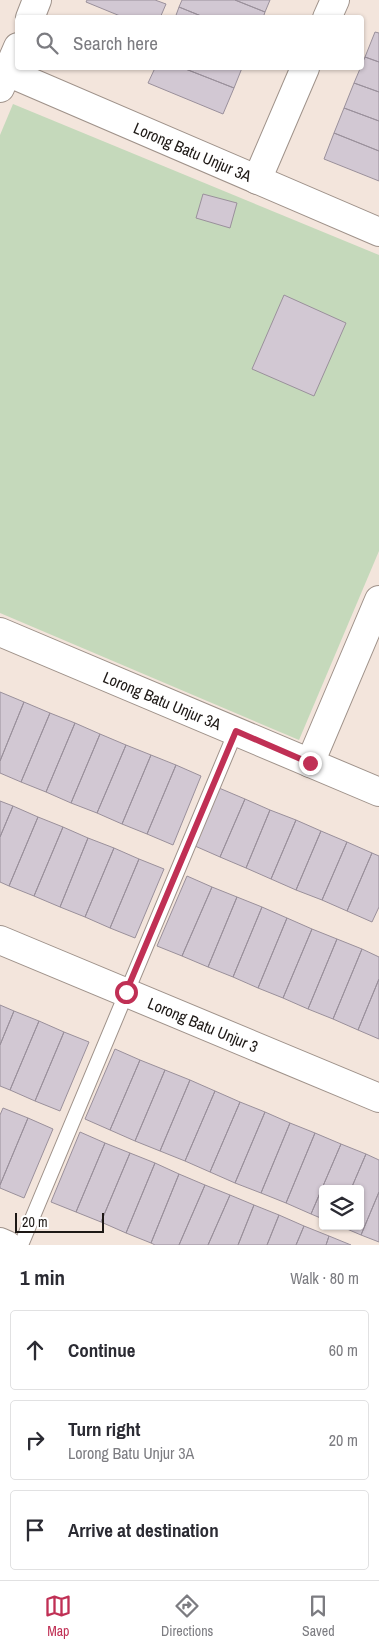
<!DOCTYPE html>
<html lang="en">
<head>
<meta charset="utf-8">
<style>
	body { margin:0; font-family:"Archivo Narrow",sans-serif; background:#f7f7f7; color:#2b2b33 }
	.controls { position:absolute; right:15px; bottom:15px; display:grid; overflow:hidden; border-radius:5px; box-shadow:0 1px 4px #0004 }
	.controls button { width:45px; height:45px; display:grid; place-items:center; padding:0; border:0; border-bottom:1px solid #e1e1e2; background:#fff; color:#2b2b33; font:25px sans-serif }
	.scale { position:absolute; left:15px; bottom:12px; width:89px; box-sizing:border-box; padding-left:5px; border:2px solid #1d1815; border-top:0; font-size:14px; line-height:18px; white-space:nowrap; color:#1d1815; -webkit-text-stroke:4px #fff; paint-order:stroke }
	.stop { position:absolute; width:15px; height:15px; margin:-11px; border:4px solid #c03055; border-radius:50%; background:#fff }
	.stop.end { background:#c03055; border-color:#fff; box-shadow:0 1px 5px #0008 }
	.list { margin:0; padding:0; list-style:none }
	h2 { display:flex; justify-content:space-between; align-items:center; height:65px; margin:0; padding:0 20px; font-size:21px }
	h2 small { font-size:16px; font-weight:400; color:#7c7c81 }
	.list li { display:grid; grid-template-columns:32px 1fr auto; gap:15px; align-items:center; box-sizing:border-box; height:80px; margin:0 10px 10px; padding:0 10px; border:1px solid #e1e1e2; border-radius:5px }
	.list b { display:block; font-size:19px; white-space:nowrap }
	.list p { margin:0; font-size:16px; white-space:nowrap; color:#7c7c81 }
	.list em { font-size:16px; font-style:normal; color:#7c7c81 }
	.icon { flex:none; width:28px; height:28px; fill:none; stroke:currentColor; stroke-width:2; stroke-linecap:round; stroke-linejoin:round }
	.map { position:relative; flex:none; width:379px; height:1245px; overflow:hidden }
	.search { position:absolute; background:#fff; box-shadow:0 1px 4px #0004; left:15px; right:15px; top:15px; height:55px; display:flex; align-items:center; gap:12px; box-sizing:border-box; padding:0 18px; border-radius:5px; color:#7c7c81; font-size:19px }
	.sheet { height:335px; background:#fff }
	nav { display:flex; justify-content:space-around; align-items:center; box-sizing:border-box; height:70px; border-top:1px solid #e1e1e2; background:#fff; font-size:14px; color:#7c7c81 }
	nav a { display:grid; justify-items:center; gap:2px }
	nav .on { color:#c03055 }
	.map>svg:first-child { display:block }
	.green { fill:#c5d9bb }
	.building { fill:#d2c8d3; stroke:#9a909b }
	.lines { fill:none; stroke-linecap:round; stroke-linejoin:round }
	.lane-casing { stroke:#9f928a; stroke-width:16 }
	.street-casing { stroke:#9f928a; stroke-width:30 }
	.lane { stroke:#fff; stroke-width:14 }
	.street { stroke:#fff; stroke-width:28 }
	.route { stroke:#c03055; stroke-width:6 }
	.labels { text-anchor:middle; stroke-width:4.5; stroke-linejoin:round; paint-order:stroke }
	.street-label { font-size:16px; fill:#1d1815; stroke:#fff }
</style>
</head>
<body>
<div class="map">
<svg width="379" height="1245" viewBox="0 0 379 1245">
	<rect width="100%" height="100%" fill="#f3e5dc"/>
	<path class="green" d="M 13,104 L 379,255 L 379,551 L 299,740 L 0,613 L 0,135 Z"/>
	<path class="building" d="M 87,0 L 155,0 L 166,4 L 160,18 L 125,18 L 86,2 Z
		M 182,0 L 235,0 L 265,12 L 263,18 L 206,18 L 179,7 Z
		M 235,0 L 270,0 L 265,12 Z
		M 179,7 L 206,18 L 175,18 Z
		M 375,32 L 379,33 L 379,62 L 365,57 Z
		M 365,57 L 379,62 L 379,92 L 354,83 Z
		M 155,68 L 183,68 L 234,88 L 223,114 L 148,83 Z
		M 183,68 L 242,68 L 234,88 Z
		M 354,83 L 379,92 L 379,121 L 344,108 Z
		M 344,108 L 379,121 L 379,151 L 334,133 Z
		M 334,133 L 379,151 L 379,181 L 324,159 Z
		M 203,194 L 237,203 L 230,228 L 196,218 Z
		M 284,295 L 346,323 L 314,396 L 252,369 Z
		M 0,692 L 24,702 L 0,761 Z
		M 24,702 L 50,713 L 21,782 L 0,773 L 0,761 Z
		M 50,713 L 75,723 L 46,792 L 21,782 Z
		M 75,723 L 100,734 L 71,803 L 46,792 Z
		M 100,734 L 126,745 L 97,813 L 71,803 Z
		M 126,745 L 151,755 L 122,824 L 97,813 Z
		M 151,755 L 176,765 L 147,834 L 122,824 Z
		M 176,765 L 201,776 L 173,845 L 147,834 Z
		M 219,788 L 245,799 L 220,857 L 195,846 Z
		M 245,799 L 270,810 L 246,868 L 220,857 Z
		M 0,801 L 13,806 L 0,837 Z
		M 13,806 L 38,817 L 9,886 L 0,882 L 0,837 Z
		M 270,810 L 296,820 L 271,879 L 246,868 Z
		M 38,817 L 63,827 L 34,896 L 9,886 Z
		M 296,820 L 321,831 L 296,890 L 271,879 Z
		M 63,827 L 88,838 L 60,907 L 34,896 Z
		M 321,831 L 347,842 L 322,900 L 296,890 Z
		M 88,838 L 114,848 L 85,917 L 60,907 Z
		M 347,842 L 372,853 L 347,911 L 322,900 Z
		M 114,848 L 139,859 L 110,928 L 85,917 Z
		M 372,853 L 379,856 L 379,907 L 372,922 L 347,911 Z
		M 139,859 L 164,869 L 135,938 L 110,928 Z
		M 187,876 L 212,887 L 182,956 L 157,946 Z
		M 212,887 L 237,897 L 208,967 L 182,956 Z
		M 237,897 L 262,907 L 233,977 L 208,967 Z
		M 262,907 L 287,918 L 258,988 L 233,977 Z
		M 287,918 L 312,929 L 283,998 L 258,988 Z
		M 312,929 L 337,939 L 308,1009 L 283,998 Z
		M 337,939 L 362,949 L 333,1019 L 308,1009 Z
		M 362,949 L 379,957 L 379,979 L 358,1030 L 333,1019 Z
		M 379,979 L 379,1039 L 358,1030 Z
		M 0,1005 L 14,1011 L 0,1045 Z
		M 14,1011 L 39,1021 L 10,1090 L 0,1086 L 0,1045 Z
		M 39,1021 L 64,1032 L 35,1101 L 10,1090 Z
		M 64,1032 L 89,1042 L 60,1111 L 35,1101 Z
		M 115,1049 L 140,1060 L 110,1130 L 85,1119 Z
		M 140,1060 L 165,1070 L 135,1141 L 110,1130 Z
		M 165,1070 L 190,1080 L 160,1151 L 135,1141 Z
		M 190,1080 L 215,1091 L 185,1161 L 160,1151 Z
		M 215,1091 L 240,1102 L 210,1172 L 185,1161 Z
		M 240,1102 L 265,1112 L 235,1183 L 210,1172 Z
		M 3,1108 L 28,1118 L 0,1185 L 0,1115 Z
		M 265,1112 L 290,1123 L 261,1193 L 235,1183 Z
		M 28,1118 L 53,1129 L 24,1198 L 0,1188 L 0,1185 Z
		M 290,1123 L 315,1133 L 286,1203 L 261,1193 Z
		M 80,1132 L 105,1143 L 76,1212 L 51,1202 Z
		M 315,1133 L 341,1144 L 311,1214 L 286,1203 Z
		M 105,1143 L 130,1153 L 101,1222 L 76,1212 Z
		M 341,1144 L 366,1154 L 351,1189 L 323,1189 L 323,1219 L 311,1214 Z
		M 130,1153 L 155,1163 L 126,1233 L 101,1222 Z
		M 366,1154 L 379,1160 L 379,1192 L 361,1235 L 340,1226 L 360,1226 L 360,1189 L 351,1189 Z
		M 155,1163 L 179,1174 L 151,1243 L 126,1233 Z
		M 179,1174 L 205,1185 L 179,1245 L 155,1245 L 151,1243 Z
		M 205,1185 L 230,1195 L 208,1245 L 179,1245 Z
		M 379,1192 L 379,1242 L 361,1235 Z
		M 230,1195 L 254,1205 L 238,1245 L 208,1245 Z
		M 254,1205 L 279,1215 L 267,1245 L 238,1245 Z
		M 279,1215 L 304,1226 L 296,1245 L 267,1245 Z
		M 304,1226 L 329,1236 L 326,1245 L 296,1245 Z
		M 329,1236 L 351,1245 L 326,1245 Z"/>
	<g class="lines">
		<g class="lane-casing">
			<path id="lane" d="M 21,1245 L 236,731"/>
		</g>
		<g class="street-casing">
			<g id="street">
				<path d="M 30,18 L 37,0"/>
				<path d="M 327,18 L 335,0"/>
				<path id="s1" d="M 7,72 L 379,232"/>
				<path d="M 0,88 L 18,47"/>
				<path d="M 257,180 L 305,68"/>
				<path id="s2" d="M 0,632 L 379,792"/>
				<path d="M 310,763 L 379,600"/>
				<path id="s3" d="M 0,940 L 379,1098"/>
				<path d="M 0,1242 L 7,1245"/>
			</g>
		</g>
		<use href="#lane" class="lane"/>
		<use href="#street" class="street"/>
	</g>
	<g class="lines">
		<path class="route" d="M 126,992 L 236,731 L 310,763"/>
	</g>
	<g class="labels">
		<g class="street-label">
			<text dy="6" stroke="none"><textPath href="#s1" startOffset="202">Lorong Batu Unjur 3A</textPath></text>
			<text dy="6" stroke="none"><textPath href="#s2" startOffset="176">Lorong Batu Unjur 3A</textPath></text>
			<text dy="6" stroke="none"><textPath href="#s3" startOffset="220">Lorong Batu Unjur 3</textPath></text>
		</g>
	</g>
</svg>
<div class="controls">
<button><svg class="icon" aria-label="layers" viewBox="0 0 24 24"><path d="M12 4l9 5-9 5-9-5zM3 14l9 5 9-5"/></svg></button>
</div>
<div class="scale">20 m</div>
<div class="stop" style="left:126px;top:992px"></div>
<div class="stop end" style="left:310px;top:763px"></div>
<div class="search"><svg class="icon" aria-label="search" viewBox="0 0 24 24"><circle cx="10" cy="10" r="6"/><path d="M15 15l6 6"/></svg>Search here</div>
</div>
<section class="sheet">
<h2>1 min<small>Walk · 80 m</small></h2>
<ul class="list">
<li><svg class="icon" aria-label="ahead" viewBox="0 0 24 24"><path d="M12 20V5M6 11l6-6 6 6"/></svg><div><b>Continue</b></div><em>60 m</em></li>
<li><svg class="icon" aria-label="right" viewBox="0 0 24 24"><path d="M7 20v-9h11M14 6l5 5-5 5"/></svg><div><b>Turn right</b><p>Lorong Batu Unjur 3A</p></div><em>20 m</em></li>
<li><svg class="icon" aria-label="arrive" viewBox="0 0 24 24"><path d="M6 21V4h12l-3 4 3 4H6"/></svg><div><b>Arrive at destination</b></div></li>
</ul>
</section>
<nav>
<a class="on"><svg class="icon" aria-label="map" viewBox="0 0 24 24"><path d="M3 6l6-2 6 2 6-2v14l-6 2-6-2-6 2zM9 4v14M15 6v14"/></svg>Map</a>
<a><svg class="icon" aria-label="directions" viewBox="0 0 24 24"><path d="M12 3l9 9-9 9-9-9zM9 14v-3h6M13 9l2 2-2 2"/></svg>Directions</a>
<a><svg class="icon" aria-label="saved" viewBox="0 0 24 24"><path d="M7 4h10v16l-5-4-5 4z"/></svg>Saved</a>
</nav>
</body>
</html>
